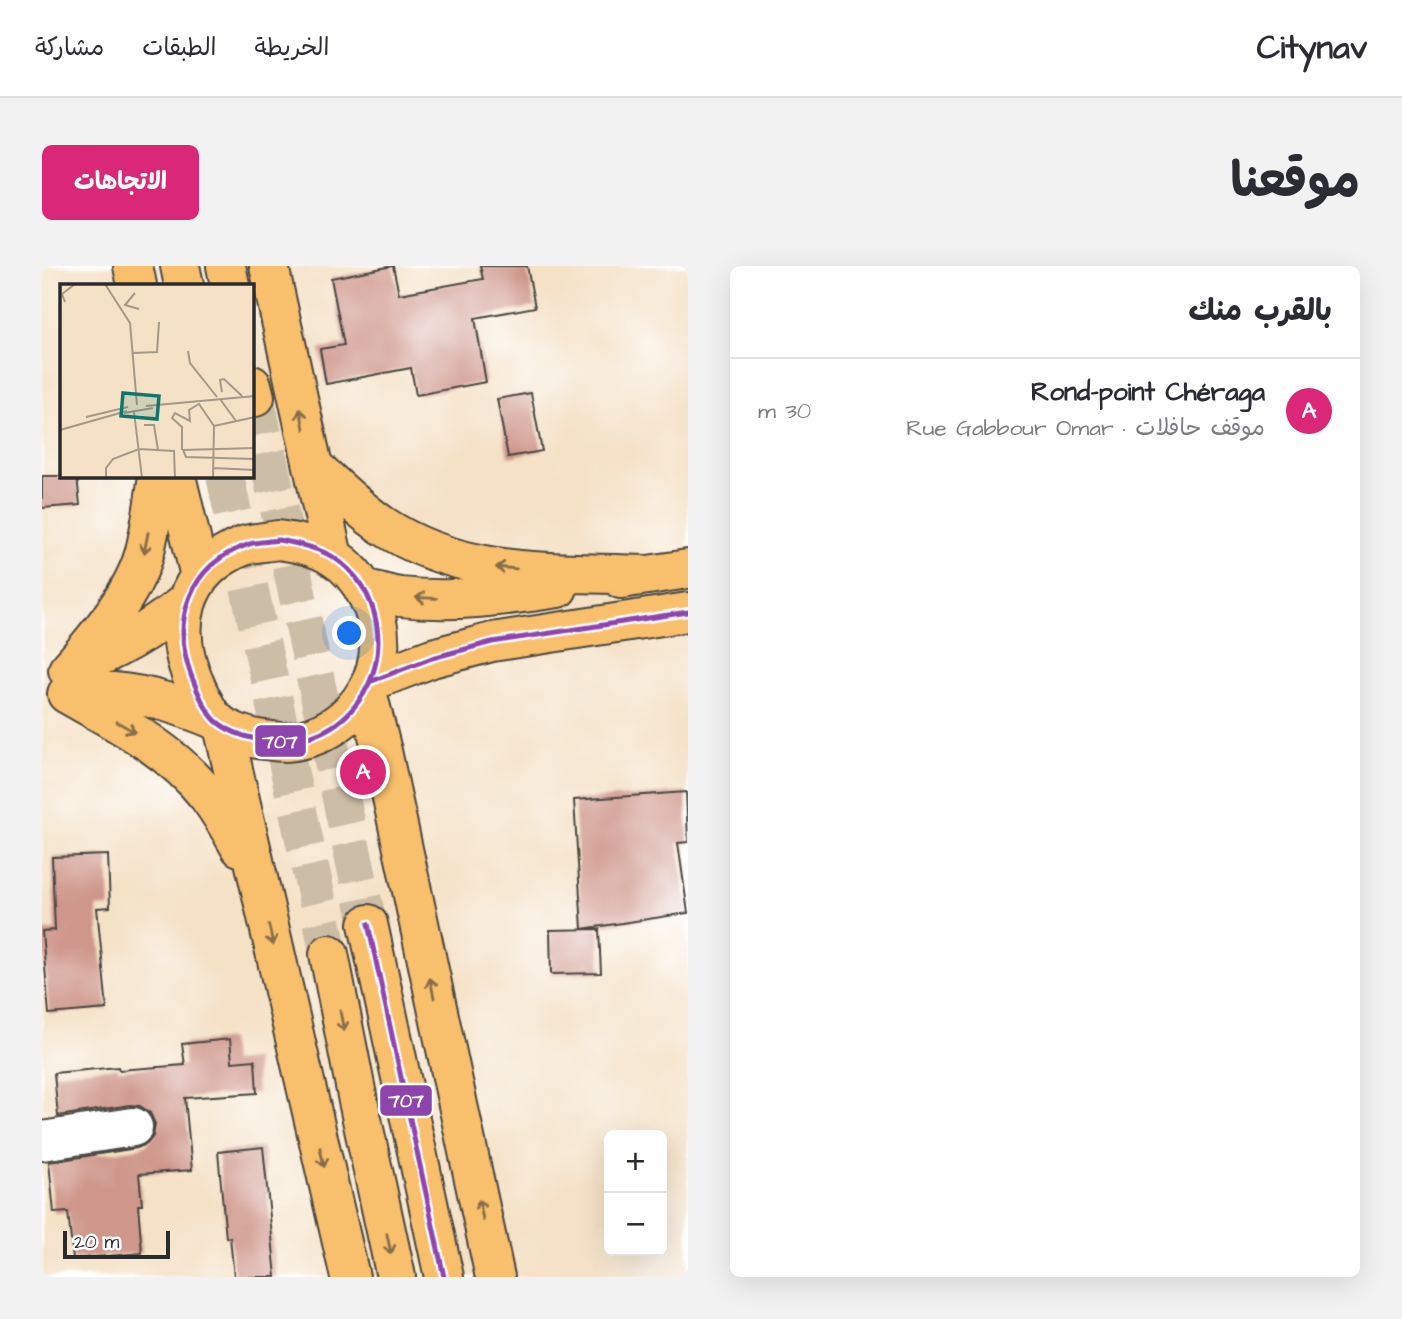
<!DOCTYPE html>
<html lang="ar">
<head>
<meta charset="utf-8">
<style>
	body { margin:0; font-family:"Architects Daughter","Playpen Sans Arabic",sans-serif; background:#f2f2f3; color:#2b2b33; direction:rtl }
	.controls { position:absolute; right:21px; bottom:21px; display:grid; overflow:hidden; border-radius:10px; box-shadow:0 7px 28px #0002 }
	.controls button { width:63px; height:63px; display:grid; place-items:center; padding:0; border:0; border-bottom:2px solid #e1e1e2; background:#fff; color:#2b2b33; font:35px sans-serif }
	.scale { position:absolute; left:21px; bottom:18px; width:107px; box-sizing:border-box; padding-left:7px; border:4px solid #2b2b2b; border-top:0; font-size:19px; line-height:24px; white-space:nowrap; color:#2b2b2b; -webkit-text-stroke:5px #fff; paint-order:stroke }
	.you { position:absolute; left:308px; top:368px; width:24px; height:24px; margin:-18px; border:5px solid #fff; border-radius:50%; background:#1a73e8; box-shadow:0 0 0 10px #1a73e833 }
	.badge { display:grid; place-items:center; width:46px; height:46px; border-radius:50%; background:#db2777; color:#fff; font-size:23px; font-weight:700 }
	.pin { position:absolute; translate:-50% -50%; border:4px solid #fff; box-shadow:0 2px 7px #0006 }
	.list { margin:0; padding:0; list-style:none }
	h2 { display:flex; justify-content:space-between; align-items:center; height:91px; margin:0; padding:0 28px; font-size:30px }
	h2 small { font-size:23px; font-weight:400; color:#7c7c81 }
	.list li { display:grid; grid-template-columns:46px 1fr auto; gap:21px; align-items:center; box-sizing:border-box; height:105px; padding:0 28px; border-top:2px solid #e1e1e2 }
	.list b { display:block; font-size:26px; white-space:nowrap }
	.list p { margin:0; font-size:23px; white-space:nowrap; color:#7c7c81 }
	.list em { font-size:23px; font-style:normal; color:#7c7c81 }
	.map { position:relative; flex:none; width:646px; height:1011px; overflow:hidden; direction:ltr; border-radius:10px }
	header { display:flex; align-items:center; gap:42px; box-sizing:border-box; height:98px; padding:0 35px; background:#fff; border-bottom:2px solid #e1e1e2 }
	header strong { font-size:33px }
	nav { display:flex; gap:38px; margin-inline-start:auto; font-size:24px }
	.intro { display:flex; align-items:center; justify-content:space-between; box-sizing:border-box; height:168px; padding:0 42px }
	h1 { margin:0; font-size:49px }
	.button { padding:18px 32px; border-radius:10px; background:#db2777; color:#fff; font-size:24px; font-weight:700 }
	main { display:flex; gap:42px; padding:0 42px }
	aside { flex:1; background:#fff; border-radius:10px; box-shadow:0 7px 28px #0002 }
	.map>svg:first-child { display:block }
	.building { fill:#cf978b }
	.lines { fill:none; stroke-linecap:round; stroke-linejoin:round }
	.highway-tunnel { stroke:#ccbda7; stroke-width:38; stroke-dasharray:38 19; stroke-linecap:butt }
	.minor-casing { stroke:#494642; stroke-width:42 }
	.major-casing { stroke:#494642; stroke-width:42 }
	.highway-casing { stroke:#494642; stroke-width:42 }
	.minor { stroke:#fff; stroke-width:38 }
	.major { stroke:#f8bf6c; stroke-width:38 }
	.highway { stroke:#f8bf6c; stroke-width:38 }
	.bus-1-casing { stroke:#fff; stroke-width:10 }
	.bus-1 { stroke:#8e44ad; stroke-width:5 }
	.oneway { stroke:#876e48 }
	.inset-road { fill:none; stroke:#a49888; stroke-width:2 }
	.view { fill:#0f766e; fill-opacity:0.15; stroke:#0f766e; stroke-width:3.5 }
	.inset-edge { fill:none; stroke:#2b2b2b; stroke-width:3.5 }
	.line-badge { stroke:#fff; stroke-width:2.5 }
	.badge-label { font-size:19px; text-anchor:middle; font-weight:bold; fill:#fff }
</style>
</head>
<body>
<header>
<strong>Citynav</strong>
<nav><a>الخريطة</a><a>الطبقات</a><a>مشاركة</a></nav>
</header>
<div class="intro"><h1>موقعنا</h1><a class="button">الاتجاهات</a></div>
<main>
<aside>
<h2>بالقرب منك<small></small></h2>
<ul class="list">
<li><span class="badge">A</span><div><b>Rond-point Chéraga</b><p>موقف حافلات · Rue Gabbour Omar</p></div><em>30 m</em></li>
</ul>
</aside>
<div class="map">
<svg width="646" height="1011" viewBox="0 0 646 1011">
	<rect width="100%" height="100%" fill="#fff"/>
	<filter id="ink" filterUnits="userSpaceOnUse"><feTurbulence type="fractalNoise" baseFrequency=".0143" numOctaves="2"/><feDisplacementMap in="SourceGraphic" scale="14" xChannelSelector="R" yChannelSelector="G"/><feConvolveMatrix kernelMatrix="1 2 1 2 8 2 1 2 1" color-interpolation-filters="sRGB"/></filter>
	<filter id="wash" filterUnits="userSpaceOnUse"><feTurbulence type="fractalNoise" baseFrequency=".00686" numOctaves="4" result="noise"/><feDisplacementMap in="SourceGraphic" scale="28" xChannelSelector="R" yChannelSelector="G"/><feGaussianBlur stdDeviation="1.57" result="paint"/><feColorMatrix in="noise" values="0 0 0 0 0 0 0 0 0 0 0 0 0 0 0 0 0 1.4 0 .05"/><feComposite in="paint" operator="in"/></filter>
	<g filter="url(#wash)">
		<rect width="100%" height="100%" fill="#f4e1c6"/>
		<g id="blocks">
			<path class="building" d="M 351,0 L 357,28 L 441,13 L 438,0 L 485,0 L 493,41 L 433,52 L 444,116 L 374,129 L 369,102 L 284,118 L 278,83 L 302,79 L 289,12 Z
				M 489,127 L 500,185 L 466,191 L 455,133 Z
				M 0,210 L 35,210 L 38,239 L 0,242 Z
				M 644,526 L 646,576 L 636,577 L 646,647 L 540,663 L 532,534 Z
				M 66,589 L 68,641 L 55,642 L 65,743 L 7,748 L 0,665 L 13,664 L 10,591 Z
				M 557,663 L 559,707 L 509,708 L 508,664 Z
				M 188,773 L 190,796 L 213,794 L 215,827 L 143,832 L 150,904 L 97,908 L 100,939 L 96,939 L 100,987 L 31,993 L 26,946 L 12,947 L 7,896 L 95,882 L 105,878 L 111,870 L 113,858 L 108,847 L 98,840 L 88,839 L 16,850 L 12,807 L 76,801 L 77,804 L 143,799 L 140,778 Z
				M 221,881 L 234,1011 L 192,1011 L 188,971 L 184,972 L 176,886 Z"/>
		</g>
	</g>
	<g filter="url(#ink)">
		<use href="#blocks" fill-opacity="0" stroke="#494642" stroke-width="2"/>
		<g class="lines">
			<path class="highway-tunnel" d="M 213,131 L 326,658
				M 183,210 L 287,688"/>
			<g class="minor-casing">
				<path id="minor" d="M 0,875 L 91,861"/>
			</g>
			<g class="major-casing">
				<path id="major" d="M 91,0 L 95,19
					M 227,0 L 291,291
					M 271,200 C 293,220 315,242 340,259 C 420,313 514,305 605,309
					M 134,210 L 158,310
					M 236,274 C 256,277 274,280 291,291 C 306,300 318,315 326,331 C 359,395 316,470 244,476 C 238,476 230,475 223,474 C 209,473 185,465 174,455 C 166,447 160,434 155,423 C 127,363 138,304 204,279 C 214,276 226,276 236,274 Z
					M 579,313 L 646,303
					M 321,322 C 333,325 346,329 358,331 C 411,337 464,330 516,322
					M 34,400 C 74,385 109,364 143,337
					M 26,404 C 54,373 93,326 103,285 C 109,261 112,235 116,210
					M 330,415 L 390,392 L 450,376 L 646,346
					M 325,426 L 340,485 L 453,1011
					M 25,428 C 75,456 129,483 166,530 C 178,546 188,563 198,581
					M 27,428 C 41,427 57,425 71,426 C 108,429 140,440 174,454
					M 181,460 L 308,1011"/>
			</g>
			<g class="highway-casing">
				<path id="highway" d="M 138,0 L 142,19
					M 184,0 L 188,19
					M 210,119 L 213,131
					M 326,658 L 402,1011
					M 287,688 L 316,835 L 354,1011"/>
			</g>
			<use href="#minor" class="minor"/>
			<use href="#major" class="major"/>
			<use href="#highway" class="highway"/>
			<g class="bus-1-casing">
				<path id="bus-1" d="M 236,274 C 255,277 274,281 291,291 C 340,322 350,391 316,436 C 290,472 245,483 202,470 C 193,467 182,462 174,455 C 162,443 155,424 149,409 C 129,354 147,299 205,279 C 214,275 226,276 236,274 Z
					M 330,415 L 390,392 L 450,376 L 646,346
					M 326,658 L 402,1011"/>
			</g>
			<use href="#bus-1" class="bus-1"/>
		</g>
		<defs><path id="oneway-shaft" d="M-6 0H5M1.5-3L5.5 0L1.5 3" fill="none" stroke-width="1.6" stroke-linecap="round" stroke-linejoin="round" transform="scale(1.75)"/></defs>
		<g class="oneway">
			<use href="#oneway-shaft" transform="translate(260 153) rotate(-102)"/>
			<use href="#oneway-shaft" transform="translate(104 277) rotate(101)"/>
			<use href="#oneway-shaft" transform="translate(464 302) rotate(-175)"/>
			<use href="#oneway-shaft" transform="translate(384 332) rotate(-178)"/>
			<use href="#oneway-shaft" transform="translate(84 461) rotate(30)"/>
			<use href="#oneway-shaft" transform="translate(229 669) rotate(77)"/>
			<use href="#oneway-shaft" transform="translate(390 722) rotate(-102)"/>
			<use href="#oneway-shaft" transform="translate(300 755) rotate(79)"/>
			<use href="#oneway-shaft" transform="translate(280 891) rotate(77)"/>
			<use href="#oneway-shaft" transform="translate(439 944) rotate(-102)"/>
			<use href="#oneway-shaft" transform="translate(347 978) rotate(78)"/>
		</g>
	</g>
	<g transform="translate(18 18)">
		<rect width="194" height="194" fill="#f4e1c6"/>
		<path class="inset-road" d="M 45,0 L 70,39 L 77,121M 75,9 L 65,21 L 79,25M 5,18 L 2,10 L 15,0M 128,67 L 130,79 L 157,113M 72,69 L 97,68 L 99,38M 162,108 L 160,96 L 164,95 L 182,112M 160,115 L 176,137M 86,122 L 195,112M 74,128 L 82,194M 64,129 L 93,124M 26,133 L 68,123M 84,141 L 94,141 L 98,166M 154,142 L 195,133M 0,146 L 67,127M 122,166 L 122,143 L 112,134 L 115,129 L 130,137 L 129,126 L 139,120 L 154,142M 123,166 L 195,164M 123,166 L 126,173 L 195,175M 153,184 L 195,186M 46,194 L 46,184 L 53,175 L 79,165 L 114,167 L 115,194M 153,194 L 154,142"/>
		<path class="view" d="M 63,109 L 99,112 L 97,135 L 61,132 Z"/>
		<rect width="194" height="194" class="inset-edge"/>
	</g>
	<g class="line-badge">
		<rect x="212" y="458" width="53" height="34" rx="7" fill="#8e44ad"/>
		<rect x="337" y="818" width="54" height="33" rx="7" fill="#8e44ad"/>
	</g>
	<g class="badge-label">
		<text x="238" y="482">707</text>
		<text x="364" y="841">707</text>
	</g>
</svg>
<div class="controls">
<button>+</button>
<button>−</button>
</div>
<div class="scale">20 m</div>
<div class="you"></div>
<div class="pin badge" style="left:321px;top:506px">A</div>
</div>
</main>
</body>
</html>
